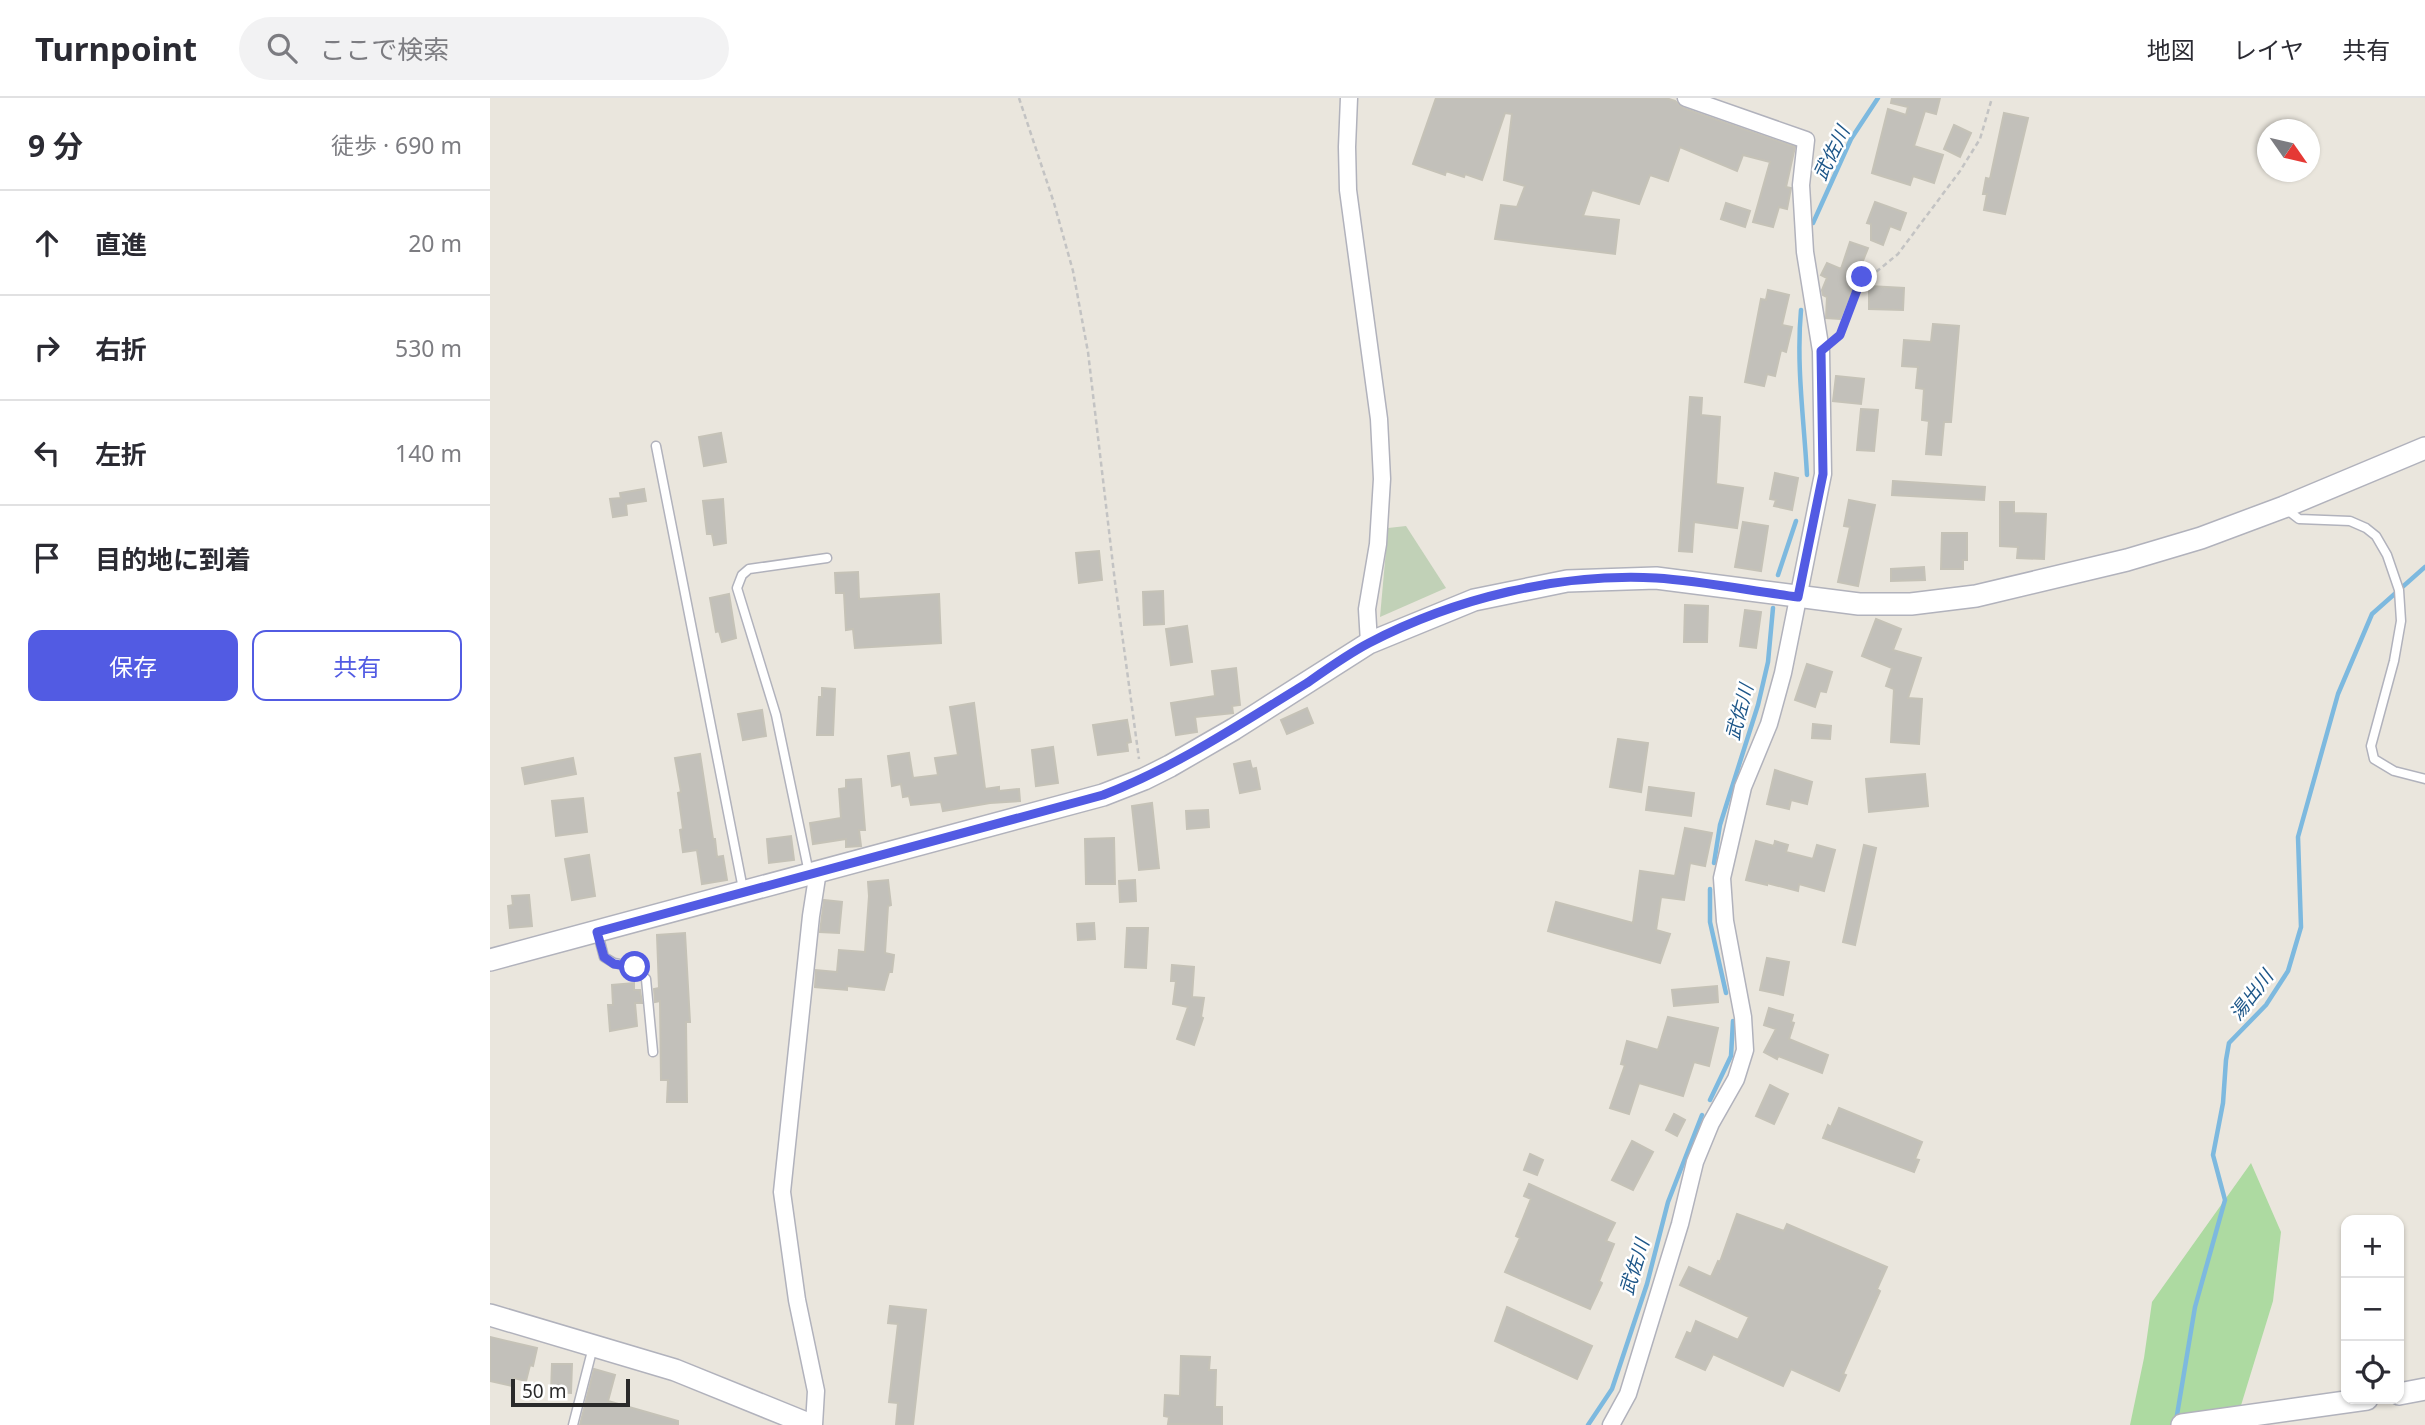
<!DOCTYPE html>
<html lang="ja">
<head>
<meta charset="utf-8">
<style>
	body { margin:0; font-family:"Noto Sans","Noto Sans JP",sans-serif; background:#f2f2f3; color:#2b2b33 }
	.controls { position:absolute; right:21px; bottom:21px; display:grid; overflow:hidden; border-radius:14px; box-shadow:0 2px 5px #0004 }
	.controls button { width:63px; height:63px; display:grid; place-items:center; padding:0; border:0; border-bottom:2px solid #e1e1e2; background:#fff; color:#2b2b33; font:35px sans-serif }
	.compass { position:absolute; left:1767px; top:21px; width:63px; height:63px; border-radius:50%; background:#fff; box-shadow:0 2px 5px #0004; rotate:124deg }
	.scale { position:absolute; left:21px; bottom:18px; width:119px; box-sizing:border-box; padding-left:7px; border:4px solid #2a2a2a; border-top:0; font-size:19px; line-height:24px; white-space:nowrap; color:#2a2a2a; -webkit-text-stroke:5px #fff; paint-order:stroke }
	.stop { position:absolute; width:21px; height:21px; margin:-16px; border:5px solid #525be3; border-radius:50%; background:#fff }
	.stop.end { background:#525be3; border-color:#fff; box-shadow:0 2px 7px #0008 }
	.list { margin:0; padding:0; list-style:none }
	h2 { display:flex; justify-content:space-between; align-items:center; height:91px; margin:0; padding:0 28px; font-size:30px }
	h2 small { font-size:23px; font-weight:400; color:#7c7c81 }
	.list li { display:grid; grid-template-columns:46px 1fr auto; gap:21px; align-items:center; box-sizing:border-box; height:105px; padding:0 28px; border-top:2px solid #e1e1e2 }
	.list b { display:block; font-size:26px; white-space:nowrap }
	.list em { font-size:23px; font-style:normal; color:#7c7c81 }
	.actions { display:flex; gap:14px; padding:21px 28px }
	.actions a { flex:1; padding:16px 0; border:2px solid #525be3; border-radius:14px; text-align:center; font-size:24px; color:#525be3 }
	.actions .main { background:#525be3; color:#fff }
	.icon { flex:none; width:38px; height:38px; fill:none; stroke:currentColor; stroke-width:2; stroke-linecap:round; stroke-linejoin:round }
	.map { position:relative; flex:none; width:1935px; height:1327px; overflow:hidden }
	header { display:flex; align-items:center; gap:42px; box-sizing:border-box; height:98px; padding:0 35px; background:#fff; border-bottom:2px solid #e1e1e2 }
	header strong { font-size:33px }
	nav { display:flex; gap:38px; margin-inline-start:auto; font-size:24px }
	.search { width:490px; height:63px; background:#f2f2f3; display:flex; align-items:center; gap:18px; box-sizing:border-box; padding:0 24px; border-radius:38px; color:#7c7c81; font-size:26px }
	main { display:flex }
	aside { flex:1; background:#fff }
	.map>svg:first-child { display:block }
	.green { fill:#addaa1 }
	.cemetery { fill:#c1d1b7 }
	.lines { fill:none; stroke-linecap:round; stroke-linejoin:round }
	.stream { stroke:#7db9df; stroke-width:4.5 }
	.building { fill:#c2c0ba; stroke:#c5c2b7; stroke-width:2 }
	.lane-casing { stroke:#b1b2bc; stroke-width:11 }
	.street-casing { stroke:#b1b2bc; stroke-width:19 }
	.secondary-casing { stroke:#b1b2bc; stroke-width:24 }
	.path { stroke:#c3c3c3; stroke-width:2.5; stroke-dasharray:5 3.5; stroke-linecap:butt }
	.lane { stroke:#fff; stroke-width:8 }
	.street { stroke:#fff; stroke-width:16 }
	.secondary { stroke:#fff; stroke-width:21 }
	.route { stroke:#525be3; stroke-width:9 }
	.labels { text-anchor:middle; stroke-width:5; stroke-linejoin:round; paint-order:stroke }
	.water-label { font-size:19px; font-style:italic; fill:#1e5789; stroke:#fff }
</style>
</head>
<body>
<header>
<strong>Turnpoint</strong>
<div class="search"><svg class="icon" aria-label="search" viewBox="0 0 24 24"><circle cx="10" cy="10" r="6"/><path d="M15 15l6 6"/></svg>ここで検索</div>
<nav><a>地図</a><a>レイヤ</a><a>共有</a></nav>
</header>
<main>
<aside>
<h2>9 分<small>徒歩 · 690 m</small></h2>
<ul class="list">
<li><svg class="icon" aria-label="ahead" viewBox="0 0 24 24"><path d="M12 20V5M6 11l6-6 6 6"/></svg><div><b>直進</b></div><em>20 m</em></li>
<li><svg class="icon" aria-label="right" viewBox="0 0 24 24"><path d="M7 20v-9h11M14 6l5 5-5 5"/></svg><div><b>右折</b></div><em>530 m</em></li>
<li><svg class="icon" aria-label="left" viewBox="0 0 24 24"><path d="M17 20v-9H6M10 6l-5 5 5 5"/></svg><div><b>左折</b></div><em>140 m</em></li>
<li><svg class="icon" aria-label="arrive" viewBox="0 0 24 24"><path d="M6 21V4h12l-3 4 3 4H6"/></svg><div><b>目的地に到着</b></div></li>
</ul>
<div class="actions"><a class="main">保存</a><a>共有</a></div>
</aside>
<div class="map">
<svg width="1935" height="1327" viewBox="0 0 1935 1327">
	<rect width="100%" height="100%" fill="#eae6dd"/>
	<path class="green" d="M 1761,1065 L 1791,1134 L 1783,1203 L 1745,1327 L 1640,1327 L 1654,1260 L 1662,1204 Z"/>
	<path class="cemetery" d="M 916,428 L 956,490 L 890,519 L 898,430 Z"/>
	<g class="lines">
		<path class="stream" d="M 1323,125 L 1361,41 L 1388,0
			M 1311,212 C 1306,267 1314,322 1317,377
			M 1288,477 L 1306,423
			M 1224,765 L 1230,727 L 1268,607 L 1278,564 L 1283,510
			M 1220,791 L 1220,824 L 1236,895
			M 1220,1002 L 1241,958 L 1243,923
			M 1686,1323 L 1705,1209 L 1735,1102 L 1723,1057 L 1733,1005 L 1736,962 L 1739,945 L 1776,907 L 1798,873 L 1811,829 L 1808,739 L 1848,596 L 1882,516 L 1935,469
			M 1098,1327 L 1122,1291 L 1157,1186 L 1178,1104 L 1212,1017"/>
	</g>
	<path class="building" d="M 946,0 L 1176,0 L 1185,3 L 1193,10 L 1305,49 L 1296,89 L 1301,90 L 1297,111 L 1289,109 L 1283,129 L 1263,124 L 1280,64 L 1253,57 L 1247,73 L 1190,49 L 1178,83 L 1160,77 L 1149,106 L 1102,92 L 1093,118 L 1129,122 L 1125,156 L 1005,141 L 1011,107 L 1027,109 L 1035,88 L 1014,82 L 1022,16 L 1015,15 L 992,82 L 975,76 L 974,79 L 956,73 L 955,77 L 923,66 Z
		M 1402,0 L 1450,0 L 1446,16 L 1435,13 L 1424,48 L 1453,57 L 1444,85 L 1423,78 L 1420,87 L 1382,75 L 1398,11 L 1416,17 L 1418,9 L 1401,5 Z
		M 1514,15 L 1538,20 L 1515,116 L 1494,112 L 1497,96 L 1493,96 L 1496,80 L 1500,81 Z
		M 1464,27 L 1481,35 L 1470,59 L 1454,51 Z
		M 1385,104 L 1416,115 L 1410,132 L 1400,128 L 1393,147 L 1381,142 L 1381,126 L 1377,125 Z
		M 1236,105 L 1260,113 L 1255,129 L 1231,121 Z
		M 1360,144 L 1378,150 L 1350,221 L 1336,220 L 1337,199 L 1333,197 L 1332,192 L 1337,180 L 1331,177 L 1337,165 L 1351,171 Z
		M 1379,188 L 1414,190 L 1413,212 L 1379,211 Z
		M 1278,192 L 1299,197 L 1292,227 L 1302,229 L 1296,254 L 1291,252 L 1285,278 L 1277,276 L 1274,288 L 1255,284 L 1271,201 L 1276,202 Z
		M 1443,226 L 1469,228 L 1461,324 L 1454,324 L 1451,357 L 1436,356 L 1439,323 L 1432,322 L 1434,291 L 1426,290 L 1428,269 L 1412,268 L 1414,242 L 1441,244 Z
		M 1346,278 L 1374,281 L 1371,306 L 1343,303 Z
		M 1200,299 L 1212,300 L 1211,317 L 1230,319 L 1226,386 L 1253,390 L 1247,430 L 1204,424 L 1202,454 L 1189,453 Z
		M 1371,311 L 1388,312 L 1384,353 L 1367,352 Z
		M 231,335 L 236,364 L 214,368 L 209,339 Z
		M 1285,375 L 1308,380 L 1302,412 L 1284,408 L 1286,402 L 1280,401 Z
		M 1403,383 L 1495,389 L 1494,402 L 1402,397 Z
		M 154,391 L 156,403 L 136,406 L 137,417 L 123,419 L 120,401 L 131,400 L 130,395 Z
		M 233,401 L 236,445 L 224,447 L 222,436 L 217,436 L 213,403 Z
		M 1359,402 L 1385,407 L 1368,488 L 1348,484 L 1360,429 L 1354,428 Z
		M 1510,404 L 1524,404 L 1524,415 L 1556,416 L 1554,461 L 1527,460 L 1528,449 L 1510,448 Z
		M 1253,424 L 1278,428 L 1271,473 L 1245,469 Z
		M 1452,435 L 1477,435 L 1477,462 L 1473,462 L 1473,471 L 1451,471 Z
		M 609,453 L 612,482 L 589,485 L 586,455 Z
		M 1434,469 L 1435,482 L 1401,483 L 1401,471 Z
		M 368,474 L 369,501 L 449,496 L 451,545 L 365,550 L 363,531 L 356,532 L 354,495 L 346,495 L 345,475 Z
		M 673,493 L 674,526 L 654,527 L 653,494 Z
		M 239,496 L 246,540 L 232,544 L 229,533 L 226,534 L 220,500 Z
		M 1195,507 L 1218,508 L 1217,544 L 1194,544 Z
		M 1255,512 L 1271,514 L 1266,550 L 1250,548 Z
		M 1386,521 L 1411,531 L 1403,552 L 1431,560 L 1418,600 L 1432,601 L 1429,646 L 1401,644 L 1404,591 L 1396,588 L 1402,570 L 1372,558 Z
		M 697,528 L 702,564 L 681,567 L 676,531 Z
		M 1317,566 L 1342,574 L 1336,594 L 1330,593 L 1325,609 L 1305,602 Z
		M 746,570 L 750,607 L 742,608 L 743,615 L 705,619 L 707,634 L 686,637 L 681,605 L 725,598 L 722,573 Z
		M 332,590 L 345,591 L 343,637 L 327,637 L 329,599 L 332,599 Z
		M 484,605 L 495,691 L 509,689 L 509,693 L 529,691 L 530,703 L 500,705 L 453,713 L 451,704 L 421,707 L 419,698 L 413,699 L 411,686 L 402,688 L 398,658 L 419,655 L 423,680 L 448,677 L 445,660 L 468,657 L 460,609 Z
		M 817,610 L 823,625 L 797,636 L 791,622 Z
		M 272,612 L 276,638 L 253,642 L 248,616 Z
		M 637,622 L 641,644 L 637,645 L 638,653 L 608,657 L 603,627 Z
		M 1323,626 L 1341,628 L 1340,641 L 1322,640 Z
		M 1128,641 L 1158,645 L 1151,694 L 1120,689 Z
		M 563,649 L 568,685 L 546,688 L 542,652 Z
		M 210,656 L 223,741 L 225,741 L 227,759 L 233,758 L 237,782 L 212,786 L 207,752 L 193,754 L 190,732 L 193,731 L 188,695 L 191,694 L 185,660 Z
		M 83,660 L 86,676 L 35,686 L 32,670 Z
		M 760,663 L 762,671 L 766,670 L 770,691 L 750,695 L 744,666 Z
		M 1285,672 L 1322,684 L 1317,706 L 1301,702 L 1299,711 L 1277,706 Z
		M 1435,676 L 1438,708 L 1379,714 L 1376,681 Z
		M 371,681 L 375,732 L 369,732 L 371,748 L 356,749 L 356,741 L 323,746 L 320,725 L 351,720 L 349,691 L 356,690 L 356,682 Z
		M 1159,689 L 1204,695 L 1201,718 L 1156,712 Z
		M 93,700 L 97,734 L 66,738 L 62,703 Z
		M 662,705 L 669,770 L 649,772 L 642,708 Z
		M 718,712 L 719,729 L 697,731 L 696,713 Z
		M 1195,730 L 1222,735 L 1215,768 L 1200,765 L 1194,802 L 1171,799 L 1166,832 L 1180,836 L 1170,865 L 1058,833 L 1066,804 L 1143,825 L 1150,773 L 1185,778 Z
		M 301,738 L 304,762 L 279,765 L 277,741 Z
		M 624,740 L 625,786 L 596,786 L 595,741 Z
		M 1266,743 L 1284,748 L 1285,743 L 1298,747 L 1296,754 L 1323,761 L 1327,747 L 1345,752 L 1334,793 L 1309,786 L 1308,793 L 1277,785 L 1277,787 L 1256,782 Z
		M 1374,747 L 1386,750 L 1365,847 L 1353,844 Z
		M 99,757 L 105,798 L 82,802 L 75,761 Z
		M 398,782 L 401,807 L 398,808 L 395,855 L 404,857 L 402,874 L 399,874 L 394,892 L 357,888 L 357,892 L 325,889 L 326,872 L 347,874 L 349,852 L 375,854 L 379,798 L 378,784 Z
		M 645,782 L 646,803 L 630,804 L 629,783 Z
		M 39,797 L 42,828 L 20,830 L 18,808 L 23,807 L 22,798 Z
		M 334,802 L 352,804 L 349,835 L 330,834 Z
		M 604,825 L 605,841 L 588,842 L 587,826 Z
		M 637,830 L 658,830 L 656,870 L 635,869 Z
		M 195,835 L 200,924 L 196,924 L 197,1004 L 177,1004 L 178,982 L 171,982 L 170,903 L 165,904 L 164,891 L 169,890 L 167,837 Z
		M 1277,860 L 1299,864 L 1293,897 L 1270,892 Z
		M 682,867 L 704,869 L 702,899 L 714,900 L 711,919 L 713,920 L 704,947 L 687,941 L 698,909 L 683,906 L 686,883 L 681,883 Z
		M 144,885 L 144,892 L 150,892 L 152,905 L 145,905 L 147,928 L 120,933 L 118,907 L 123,907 L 122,887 Z
		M 1227,888 L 1228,904 L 1184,908 L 1182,892 Z
		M 1279,910 L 1303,917 L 1301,924 L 1304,925 L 1299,941 L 1338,957 L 1332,975 L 1288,958 L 1287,961 L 1274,954 L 1286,931 L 1274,927 Z
		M 1178,919 L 1228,930 L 1219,968 L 1204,964 L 1193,998 L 1149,985 L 1139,1016 L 1120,1010 L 1135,967 L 1131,966 L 1137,943 L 1168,952 Z
		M 1280,987 L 1298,996 L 1284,1026 L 1266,1018 Z
		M 1349,1010 L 1432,1044 L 1425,1061 L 1429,1062 L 1424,1074 L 1333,1040 L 1338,1027 L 1341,1029 Z
		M 1184,1016 L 1195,1022 L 1187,1038 L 1176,1032 Z
		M 1142,1043 L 1163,1054 L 1143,1092 L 1122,1082 Z
		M 1040,1056 L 1053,1062 L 1047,1077 L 1034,1072 Z
		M 1039,1086 L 1125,1125 L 1116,1143 L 1124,1146 L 1109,1183 L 1112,1185 L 1100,1211 L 1015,1174 L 1030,1140 L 1026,1138 L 1041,1101 L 1034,1098 Z
		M 1247,1116 L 1294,1133 L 1297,1126 L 1397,1169 L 1387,1191 L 1390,1193 L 1353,1276 L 1356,1277 L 1349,1293 L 1301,1271 L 1293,1288 L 1223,1256 L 1215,1272 L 1186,1259 L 1197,1234 L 1201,1236 L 1206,1223 L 1248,1242 L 1259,1219 L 1190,1187 L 1199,1169 L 1221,1179 L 1228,1163 L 1230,1164 Z
		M 400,1208 L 436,1212 L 423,1327 L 406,1327 L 408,1305 L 399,1304 L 408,1226 L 398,1225 Z
		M 1017,1209 L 1102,1248 L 1087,1281 L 1005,1243 Z
		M 0,1239 L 47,1250 L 43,1268 L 40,1267 L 36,1283 L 24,1280 L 22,1288 L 0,1283 Z
		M 691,1258 L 720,1259 L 719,1272 L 726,1272 L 725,1309 L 732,1309 L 732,1327 L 678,1326 L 679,1319 L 674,1318 L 675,1297 L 690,1298 Z
		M 62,1266 L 82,1266 L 81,1295 L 61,1294 Z
		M 104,1271 L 125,1277 L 118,1303 L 188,1323 L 188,1327 L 90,1327 Z"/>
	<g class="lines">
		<g class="lane-casing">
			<path id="lane" d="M 166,348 L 253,791
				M 1796,411 L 1809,421 L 1860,423 L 1876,430 L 1886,438 L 1897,457 L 1909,492 L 1911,523 L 1904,563 L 1881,648 L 1884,661 L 1904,673 L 1935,681
				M 319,775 L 286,617 L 247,490 L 252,477 L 259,471 L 337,460
				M 108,836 L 114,859 L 124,865 L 145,869 L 156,881 L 163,954
				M 83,1327 L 103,1249"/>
		</g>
		<g class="street-casing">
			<path id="street" d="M 859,0 L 857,49 L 858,92 L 889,321 L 892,381 L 888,446 L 877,511 L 879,545
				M 324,1327 L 326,1293 L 307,1202 L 292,1094 L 321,818 L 328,773
				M 1121,1327 L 1138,1296 L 1190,1126 L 1205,1064 L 1221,1025 L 1246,981 L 1255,952 L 1253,919 L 1235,823 L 1232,780 L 1253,689 L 1279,626 L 1293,575 L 1333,376 L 1331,253 L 1315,154 L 1311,87 L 1316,42 L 1196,0"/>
		</g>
		<g class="secondary-casing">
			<path id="secondary" d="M 0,862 L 613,697 L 654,681 L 680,668 L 744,631 L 879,545 L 984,502 L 1077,483 L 1166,480 L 1369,506 L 1421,506 L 1486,498 L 1637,462 L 1711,440 L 1794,409 L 1935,350
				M 0,1217 L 185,1272 L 321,1327
				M 1909,1296 L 1935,1291
				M 1692,1327 L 1877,1301"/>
		</g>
		<path class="path" d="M 529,0 L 564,105 L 583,173 L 598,254 L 625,484 L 649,661
			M 1344,242 L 1350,237 L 1372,179 L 1386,174 L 1408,156 L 1470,73 L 1490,41 L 1502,0"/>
		<use href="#lane" class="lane"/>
		<use href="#street" class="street"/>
		<use href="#secondary" class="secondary"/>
	</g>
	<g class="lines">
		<path class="route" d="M 145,869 L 124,866 L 114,859 L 107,834 L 613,697 C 686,669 750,626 817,585 C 837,571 858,556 879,545 C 965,500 1069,475 1166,480 C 1213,483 1261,493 1308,499 L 1333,376 L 1331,253 L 1350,237 L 1372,179"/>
	</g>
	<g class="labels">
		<g class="water-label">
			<text transform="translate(1341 55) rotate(-64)" y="7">武佐川</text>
			<text transform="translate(1249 614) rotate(-75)" y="7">武佐川</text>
			<text transform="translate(1761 897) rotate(-52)" y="7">湯出川</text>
			<text transform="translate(1144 1169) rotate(-73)" y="7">武佐川</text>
		</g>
	</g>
</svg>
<div class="controls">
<button>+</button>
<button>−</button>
<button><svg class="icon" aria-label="locate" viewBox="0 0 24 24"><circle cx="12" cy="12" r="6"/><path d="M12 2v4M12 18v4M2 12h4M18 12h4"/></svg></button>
</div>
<svg class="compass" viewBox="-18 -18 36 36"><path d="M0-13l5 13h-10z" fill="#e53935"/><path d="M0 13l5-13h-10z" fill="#7c7c81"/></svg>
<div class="scale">50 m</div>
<div class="stop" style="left:145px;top:869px"></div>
<div class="stop end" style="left:1372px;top:179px"></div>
</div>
</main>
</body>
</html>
